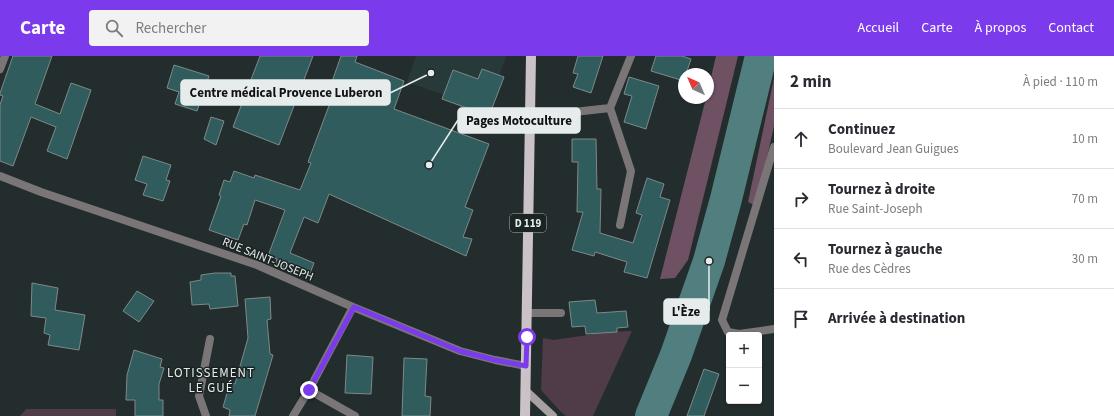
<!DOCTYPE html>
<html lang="fr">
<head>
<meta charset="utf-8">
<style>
	body { margin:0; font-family:"Source Sans 3",sans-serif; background:#f2f2f3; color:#2b2b33 }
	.controls { position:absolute; right:12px; bottom:12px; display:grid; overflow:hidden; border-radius:4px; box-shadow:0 1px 3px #0004 }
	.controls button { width:36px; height:36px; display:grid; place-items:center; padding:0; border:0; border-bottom:1px solid #e1e1e2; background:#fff; color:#2b2b33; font:20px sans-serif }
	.compass { position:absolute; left:678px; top:12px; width:36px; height:36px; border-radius:50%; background:#fff; box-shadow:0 1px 3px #0004; rotate:316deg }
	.stop { position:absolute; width:12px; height:12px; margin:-9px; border:3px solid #7c3aed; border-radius:50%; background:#fff }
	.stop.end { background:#7c3aed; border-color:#fff; box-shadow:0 1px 4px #0008 }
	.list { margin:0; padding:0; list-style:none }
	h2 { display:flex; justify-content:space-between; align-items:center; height:52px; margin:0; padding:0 16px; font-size:17px }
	h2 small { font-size:13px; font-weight:400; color:#7c7c81 }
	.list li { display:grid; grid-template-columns:26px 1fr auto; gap:12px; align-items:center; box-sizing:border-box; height:60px; padding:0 16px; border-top:1px solid #e1e1e2 }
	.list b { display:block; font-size:15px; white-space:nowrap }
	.list p { margin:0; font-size:13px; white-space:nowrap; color:#7c7c81 }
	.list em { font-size:13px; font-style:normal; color:#7c7c81 }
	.icon { flex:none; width:22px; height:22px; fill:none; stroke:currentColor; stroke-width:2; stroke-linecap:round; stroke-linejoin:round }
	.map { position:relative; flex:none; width:774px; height:360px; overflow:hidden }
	header { display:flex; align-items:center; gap:24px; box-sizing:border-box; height:56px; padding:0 20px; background:#7c3aed; color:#fff }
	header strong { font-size:19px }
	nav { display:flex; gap:22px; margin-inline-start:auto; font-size:14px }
	.search { width:280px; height:36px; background:#f2f2f3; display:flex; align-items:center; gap:10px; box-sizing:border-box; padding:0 14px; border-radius:4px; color:#7c7c81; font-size:15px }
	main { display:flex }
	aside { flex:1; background:#fff }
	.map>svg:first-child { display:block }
	.built { fill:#283939 }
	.green { fill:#4f3c48 }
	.forest { fill:#6f5164 }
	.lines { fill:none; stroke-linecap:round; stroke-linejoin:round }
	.river { stroke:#517e7e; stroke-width:32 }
	.building { fill:#305c5d; stroke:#7e8989 }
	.street { stroke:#7a7678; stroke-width:8 }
	.secondary { stroke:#a7a1a4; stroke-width:8 }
	.primary { stroke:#cac2c7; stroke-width:10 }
	.route { stroke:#7c3aed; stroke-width:5 }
	.labels { text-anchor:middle; stroke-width:3; stroke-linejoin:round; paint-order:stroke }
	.shield { fill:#1b2323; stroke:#a9b0b0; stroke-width:1 }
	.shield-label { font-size:11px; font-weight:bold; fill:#e6ecec }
	.street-label { font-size:12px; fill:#e6ecec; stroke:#1b2323 }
	.neighbourhood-label { font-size:13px; letter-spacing:1px; fill:#e6ecec; stroke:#1b2323 }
	.leader { fill:none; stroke:#e6ecec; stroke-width:1.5 }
	.callout-dot { fill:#e6ecec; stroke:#1b2323; stroke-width:1.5 }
	.callout { fill:#e6ecec; stroke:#e6ecec; stroke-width:1.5 }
	.callout-label { font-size:13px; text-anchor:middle; font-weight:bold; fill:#111 }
</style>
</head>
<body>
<header>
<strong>Carte</strong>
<div class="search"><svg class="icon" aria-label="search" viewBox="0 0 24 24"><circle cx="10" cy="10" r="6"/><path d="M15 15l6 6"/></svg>Rechercher</div>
<nav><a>Accueil</a><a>Carte</a><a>À propos</a><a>Contact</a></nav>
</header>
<main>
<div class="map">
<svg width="774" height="360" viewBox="0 0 774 360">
	<rect width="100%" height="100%" fill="#242d2d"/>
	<path class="built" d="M 416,0 L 506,0 L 499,20 L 478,23 L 453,15 L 444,39 L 407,26 Z"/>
	<path class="green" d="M 632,275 L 593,360 L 566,360 L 562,357 L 541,334 L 543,282 L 554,284 L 608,276 Z
		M 26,353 L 116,353 L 116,360 L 20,360 Z"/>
	<path class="forest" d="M 716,0 L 738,0 L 688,204 L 675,222 L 660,223 L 706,42 L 708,42 L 708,34 Z
		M 774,22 L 774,70 L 756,150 L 748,146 Z"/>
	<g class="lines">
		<path class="river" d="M 651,360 L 676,299 L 709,205 L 726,143 L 761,0"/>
	</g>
	<path class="building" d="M 13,0 L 52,0 L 35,48 L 60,58 L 71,27 L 91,34 L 67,103 L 47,95 L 56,71 L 31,61 L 13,110 L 0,105 L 0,49 L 3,40 L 0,39 L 0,37 Z
		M 260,0 L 313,0 L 279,89 L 233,71 Z
		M 341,0 L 357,0 L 355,6 L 404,25 L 394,53 L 489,88 L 465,151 L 473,154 L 463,181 L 472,183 L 466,200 L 329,138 L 318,167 L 304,161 L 290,197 L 314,207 L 309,220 L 275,208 L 277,203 L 268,200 L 285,154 L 255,144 L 247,169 L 244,168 L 238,184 L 209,174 L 221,140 L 219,139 L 224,124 L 230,126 L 234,115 L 254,122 L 255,119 L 300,134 L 311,107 L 308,106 L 333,39 L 328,37 Z
		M 578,0 L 603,0 L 591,37 L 573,31 L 578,18 L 573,17 Z
		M 656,0 L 682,0 L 691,3 L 686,18 L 684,18 L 684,25 L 651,15 Z
		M 174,9 L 209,20 L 197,55 L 175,48 L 179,36 L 167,32 Z
		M 482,13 L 504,21 L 489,60 L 442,43 L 453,14 L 478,23 Z
		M 629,21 L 659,30 L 646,73 L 624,66 L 632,40 L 624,38 Z
		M 211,61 L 224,65 L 216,89 L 204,83 Z
		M 572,83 L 596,83 L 597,133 L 601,133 L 600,177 L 633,187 L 642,159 L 636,157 L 647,122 L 664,128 L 660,141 L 670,144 L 647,222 L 624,216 L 627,206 L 595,196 L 594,200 L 572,194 L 583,156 L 577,156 L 578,106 L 572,106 Z
		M 143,100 L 171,109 L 166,124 L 170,125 L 163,145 L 143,139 L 147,128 L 135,124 Z
		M 215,217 L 231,217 L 231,220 L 235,220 L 238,250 L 210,253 L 209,248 L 192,249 L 190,226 L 201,224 L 201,219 Z
		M 32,227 L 58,232 L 55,254 L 85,259 L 79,294 L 48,289 L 50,279 L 44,277 L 46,262 L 31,260 Z
		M 137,235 L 154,245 L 139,266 L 123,255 Z
		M 270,241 L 271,263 L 267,264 L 270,298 L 273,299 L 255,360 L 229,360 L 230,354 L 223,351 L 230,327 L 235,328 L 248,282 L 245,243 Z
		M 595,244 L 597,257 L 626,255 L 628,271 L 617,272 L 617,276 L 586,278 L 585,270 L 572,271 L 569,246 Z
		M 134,294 L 162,303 L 160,311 L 164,312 L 159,328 L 159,344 L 163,344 L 163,360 L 135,360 L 135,344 L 126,344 L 127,319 Z
		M 347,299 L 373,301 L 371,338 L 345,337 Z
		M 404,302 L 427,303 L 425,340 L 431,341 L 430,360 L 402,360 Z
		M 704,313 L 719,318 L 704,360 L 687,360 Z"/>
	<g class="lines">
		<path class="street" d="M 0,13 L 5,0
			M 529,61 L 610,52
			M 774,91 L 722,264 L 728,276 L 739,278 L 774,273
			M 0,120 L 41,136 L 257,209 L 353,251 L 460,295 L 495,304 L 526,310
			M 620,169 L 631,115 L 610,52 L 631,0
			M 527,257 L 561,257
			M 309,334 L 355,360
			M 206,360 L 199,340 L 210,283
			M 293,360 L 309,334 L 353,251"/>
		<path class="secondary" d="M 525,334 L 553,360"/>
		<path class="primary" d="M 525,360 L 531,0"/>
	</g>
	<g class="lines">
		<path class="route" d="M 309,334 L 354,251 L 460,295 L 495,304 L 526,310 L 527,281"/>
	</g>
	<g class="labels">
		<rect class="shield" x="510" y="158" width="36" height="18" rx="3"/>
		<g class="shield-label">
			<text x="528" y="171">D 119</text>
		</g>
		<g class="street-label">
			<text transform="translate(268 203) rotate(22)" y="4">RUE SAINT-JOSEPH</text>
		</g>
		<g class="neighbourhood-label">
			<text x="211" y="321">LOTISSEMENT<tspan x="211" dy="15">LE GUÉ</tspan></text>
		</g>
	</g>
	<path class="leader" d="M431 17L390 37M429 109L458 64M709 205L709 255"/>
	<g class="callout-dot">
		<circle cx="431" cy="17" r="4"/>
		<circle cx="429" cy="109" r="4"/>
		<circle cx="709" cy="205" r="4"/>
	</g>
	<g class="callout">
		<rect x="181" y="24" width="209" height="25" rx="4"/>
		<rect x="458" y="52" width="122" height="25" rx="4"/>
		<rect x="664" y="243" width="45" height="25" rx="4"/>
	</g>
	<g class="callout-label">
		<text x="286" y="41">Centre médical Provence Luberon</text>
		<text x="519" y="69">Pages Motoculture</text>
		<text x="686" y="260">L'Èze</text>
	</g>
</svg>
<div class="controls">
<button>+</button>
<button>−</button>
</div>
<svg class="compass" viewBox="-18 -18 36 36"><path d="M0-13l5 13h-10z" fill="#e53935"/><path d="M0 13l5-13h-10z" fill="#7c7c81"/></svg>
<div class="stop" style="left:527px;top:281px"></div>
<div class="stop end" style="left:309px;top:334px"></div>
</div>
<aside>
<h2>2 min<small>À pied · 110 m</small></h2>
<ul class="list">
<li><svg class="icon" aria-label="ahead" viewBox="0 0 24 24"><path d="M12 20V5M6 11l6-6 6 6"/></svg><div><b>Continuez</b><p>Boulevard Jean Guigues</p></div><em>10 m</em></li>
<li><svg class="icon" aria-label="right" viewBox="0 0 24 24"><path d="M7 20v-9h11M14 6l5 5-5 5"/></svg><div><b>Tournez à droite</b><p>Rue Saint-Joseph</p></div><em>70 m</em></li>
<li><svg class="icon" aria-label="left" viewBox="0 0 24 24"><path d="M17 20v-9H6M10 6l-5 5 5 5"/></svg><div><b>Tournez à gauche</b><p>Rue des Cèdres</p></div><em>30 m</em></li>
<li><svg class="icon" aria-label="arrive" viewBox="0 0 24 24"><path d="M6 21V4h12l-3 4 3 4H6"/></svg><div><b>Arrivée à destination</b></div></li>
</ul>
</aside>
</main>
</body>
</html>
